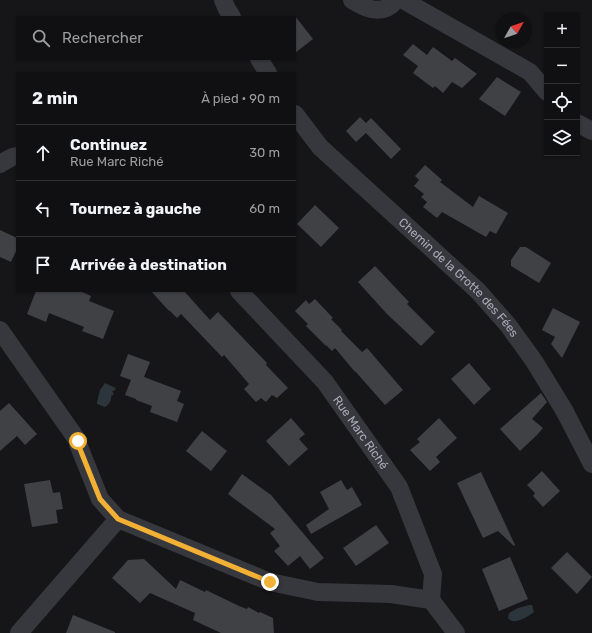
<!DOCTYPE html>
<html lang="fr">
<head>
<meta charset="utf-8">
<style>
	body { margin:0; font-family:Rubik,sans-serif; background:#19191b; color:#f1f3f6 }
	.controls { position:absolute; right:12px; top:12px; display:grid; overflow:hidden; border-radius:0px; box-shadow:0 1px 3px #0004 }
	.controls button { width:36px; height:36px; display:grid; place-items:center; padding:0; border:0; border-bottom:1px solid #303032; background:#101012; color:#f1f3f6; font:20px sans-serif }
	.compass { position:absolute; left:496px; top:12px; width:36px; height:36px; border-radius:50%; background:#101012; box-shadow:0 1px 3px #0004; rotate:50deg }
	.stop { position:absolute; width:12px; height:12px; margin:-9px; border:3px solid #f2b134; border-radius:50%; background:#fff }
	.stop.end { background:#f2b134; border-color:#fff; box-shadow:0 1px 4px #0008 }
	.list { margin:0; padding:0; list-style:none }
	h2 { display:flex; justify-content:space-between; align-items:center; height:52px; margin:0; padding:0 16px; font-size:17px }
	h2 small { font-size:13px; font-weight:400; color:#9c9d9f }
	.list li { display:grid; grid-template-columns:26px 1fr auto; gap:12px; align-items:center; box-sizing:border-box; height:56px; padding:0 16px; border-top:1px solid #303032 }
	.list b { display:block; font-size:15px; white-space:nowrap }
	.list p { margin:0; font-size:13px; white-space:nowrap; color:#9c9d9f }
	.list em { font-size:13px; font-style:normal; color:#9c9d9f }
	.icon { flex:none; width:22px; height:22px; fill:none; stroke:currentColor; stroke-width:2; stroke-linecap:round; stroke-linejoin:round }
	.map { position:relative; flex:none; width:592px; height:633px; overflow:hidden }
	.search { position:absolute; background:#101012; box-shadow:0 1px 3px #0004; left:16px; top:16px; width:280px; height:44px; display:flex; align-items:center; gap:10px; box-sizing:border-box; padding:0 14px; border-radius:0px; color:#9c9d9f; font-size:15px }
	.panel { position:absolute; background:#101012; box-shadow:0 1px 3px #0004; left:16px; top:72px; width:280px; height:220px; border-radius:0px }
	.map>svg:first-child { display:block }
	.water { fill:#2c353c }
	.building { fill:#404145 }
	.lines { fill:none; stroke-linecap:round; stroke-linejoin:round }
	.minor { stroke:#37383d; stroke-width:18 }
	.route { stroke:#f2b134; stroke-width:5 }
	.labels { text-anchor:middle; stroke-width:3.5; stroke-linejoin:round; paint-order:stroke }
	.street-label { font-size:12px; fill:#a8adb8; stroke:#111113 }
</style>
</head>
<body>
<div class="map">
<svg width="592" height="633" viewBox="0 0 592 633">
	<rect width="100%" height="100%" fill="#161618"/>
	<path class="water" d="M 105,383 L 109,385 L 116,388 L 114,391 L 112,391 L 114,394 L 113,395 L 111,396 C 112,400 109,405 105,407 L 97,404 L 97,402 L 100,390 Z
		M 529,605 L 532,605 L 534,612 C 527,617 514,626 508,618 L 509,613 L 518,608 Z"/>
	<path class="building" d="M 295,16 L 313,39 L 295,53 Z
		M 413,44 L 427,55 L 433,47 L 452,61 L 455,58 L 477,74 L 462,88 L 452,82 L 443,93 L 435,86 L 433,88 L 413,73 L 418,66 L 403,55 Z
		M 497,77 L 521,92 L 505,116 L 479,99 Z
		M 360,117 L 366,123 L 371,118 L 401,149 L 391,159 L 366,133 L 356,142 L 346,131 Z
		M 425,165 L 442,180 L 440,182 L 473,207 L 479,196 L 508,213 L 496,234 L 490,231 L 486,237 L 442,212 L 437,218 L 423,207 L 427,202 L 421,197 L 424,194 L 414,186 L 419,180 L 415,176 Z
		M 315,205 L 339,228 L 321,247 L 297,224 Z
		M 0,230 L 17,238 L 17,249 L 11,262 L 0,257 Z
		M 520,247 L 526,247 L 551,263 L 539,283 L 511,266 L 511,260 Z
		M 375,266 L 409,302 L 407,304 L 435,332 L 421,346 L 387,314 L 358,282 Z
		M 36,291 L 80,291 L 91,296 L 89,301 L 114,311 L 103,339 L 82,331 L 84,327 L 49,313 L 46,322 L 27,314 Z
		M 151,291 L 184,291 L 210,320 L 218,312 L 267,363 L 266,365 L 288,388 L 277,398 L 272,395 L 266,402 L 261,398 L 256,402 L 244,389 L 249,384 L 224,355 L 222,357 L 181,314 L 177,318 L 169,310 L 169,311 Z
		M 315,299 L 333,318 L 331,319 L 342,330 L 341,331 L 362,352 L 367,348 L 403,390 L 385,405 L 355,371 L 355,372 L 335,348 L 332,351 L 326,345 L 326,346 L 306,326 L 308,324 L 295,311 L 306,300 L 309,304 Z
		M 553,308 L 580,322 L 562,358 L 551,344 L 555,337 L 542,330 Z
		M 128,354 L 150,362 L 144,377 L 181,391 L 177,401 L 184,404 L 177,422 L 150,412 L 152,406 L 136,400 L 136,399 L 125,395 L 131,380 L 120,376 Z
		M 469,363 L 491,389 L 474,405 L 451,379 Z
		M 541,393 L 547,402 L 532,419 L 543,428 L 537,435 L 520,451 L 500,429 Z
		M 9,403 L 37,434 L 25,445 L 17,436 L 0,451 L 0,411 Z
		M 291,418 L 305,434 L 299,439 L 308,449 L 289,466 L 266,441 Z
		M 439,418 L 457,438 L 436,457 L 440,462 L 430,471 L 410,450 L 420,442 L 417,439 Z
		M 202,431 L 227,451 L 211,471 L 186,451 Z
		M 542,471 L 560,491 L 543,507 L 533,496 L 535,493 L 527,485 Z
		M 481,472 L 515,545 L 514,546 L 498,531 L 483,538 L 457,483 Z
		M 242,474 L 271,495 L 324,558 L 310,569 L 300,556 L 288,566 L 274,551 L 280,546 L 270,533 L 275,529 L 228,494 Z
		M 50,480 L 53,493 L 60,492 L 63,509 L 56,510 L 58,523 L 32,527 L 24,484 Z
		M 341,480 L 347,490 L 352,487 L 362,505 L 311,534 L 306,525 L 329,509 L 320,492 Z
		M 376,525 L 389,543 L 356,566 L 343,548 Z
		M 567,552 L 592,577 L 577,594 L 551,568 Z
		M 510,557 L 528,599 L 499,611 L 482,569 Z
		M 144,559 L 176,589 L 180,580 L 205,592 L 206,590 L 239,606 L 247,609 L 248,607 L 259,613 L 260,612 L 273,618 L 274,633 L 221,633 L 193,620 L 195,613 L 150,593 L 140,603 L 112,578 L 128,560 Z
		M 73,615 L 115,632 L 115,633 L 66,633 Z"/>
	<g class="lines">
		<g class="minor">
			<path d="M 223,0 L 227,9 L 232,17"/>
			<path d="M 352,0 C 367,10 383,16 396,0"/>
			<path d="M 403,0 L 530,72 L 547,92"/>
			<path d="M 259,59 L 268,73"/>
			<path id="s1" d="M 295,114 L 320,147 L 478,291 L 508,325 L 534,361 L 564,410 L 592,464"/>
			<path d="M 577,123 L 592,131"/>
			<path d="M 0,164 L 12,157 L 17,156"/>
			<path id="s2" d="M 239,291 L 325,382 L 399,487 L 433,574 L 431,600"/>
			<path d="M 0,330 L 78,441 L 78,444 L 100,499 L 118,519"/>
			<path d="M 19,633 L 118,519 L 270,582 L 318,592 L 391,594 L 431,600 L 456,633"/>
		</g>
	</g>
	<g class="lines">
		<path class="route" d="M 78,441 L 78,444 L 100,499 L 118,519 L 270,582"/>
	</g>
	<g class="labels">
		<g class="street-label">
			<text dy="4" stroke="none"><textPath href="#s1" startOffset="232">Chemin de la Grotte des Fées</textPath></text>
			<text dy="4" stroke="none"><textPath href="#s2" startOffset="187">Rue Marc Riché</textPath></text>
		</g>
	</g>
</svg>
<div class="controls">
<button>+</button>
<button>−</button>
<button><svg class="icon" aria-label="locate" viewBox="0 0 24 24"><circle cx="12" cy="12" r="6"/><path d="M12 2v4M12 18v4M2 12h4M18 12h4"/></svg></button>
<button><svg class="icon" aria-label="layers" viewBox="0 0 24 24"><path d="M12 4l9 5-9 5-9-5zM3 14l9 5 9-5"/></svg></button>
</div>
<svg class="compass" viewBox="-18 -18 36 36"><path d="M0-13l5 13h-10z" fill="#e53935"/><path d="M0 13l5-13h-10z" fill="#9c9d9f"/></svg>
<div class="stop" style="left:78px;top:441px"></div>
<div class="stop end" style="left:270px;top:582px"></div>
<div class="search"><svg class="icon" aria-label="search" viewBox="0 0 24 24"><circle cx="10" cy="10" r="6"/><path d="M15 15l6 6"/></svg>Rechercher</div>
<section class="panel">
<h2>2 min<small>À pied · 90 m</small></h2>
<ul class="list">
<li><svg class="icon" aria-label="ahead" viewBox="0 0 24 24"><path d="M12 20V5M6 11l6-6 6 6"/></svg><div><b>Continuez</b><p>Rue Marc Riché</p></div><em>30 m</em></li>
<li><svg class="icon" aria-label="left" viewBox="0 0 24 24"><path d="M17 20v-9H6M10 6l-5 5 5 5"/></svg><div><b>Tournez à gauche</b></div><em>60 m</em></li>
<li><svg class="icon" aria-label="arrive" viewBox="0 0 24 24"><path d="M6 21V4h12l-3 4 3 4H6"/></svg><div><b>Arrivée à destination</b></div></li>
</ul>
</section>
</div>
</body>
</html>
